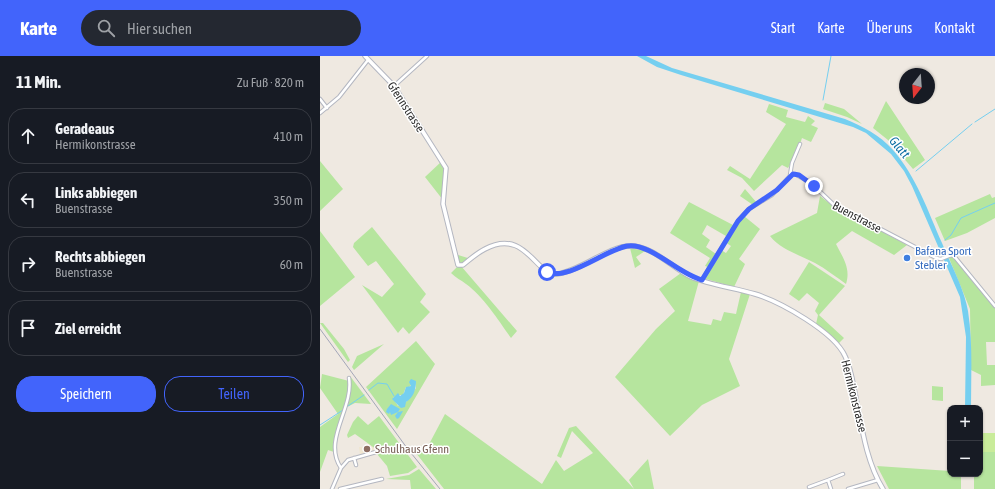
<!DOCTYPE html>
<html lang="de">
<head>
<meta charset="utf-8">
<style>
	body { margin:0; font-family:"Asap Condensed",sans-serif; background:#242831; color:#f1f3f6 }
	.controls { position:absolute; right:12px; bottom:12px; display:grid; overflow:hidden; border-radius:8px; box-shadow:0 1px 3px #0004 }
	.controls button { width:36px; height:36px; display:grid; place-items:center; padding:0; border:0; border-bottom:1px solid #363941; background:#171b24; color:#f1f3f6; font:20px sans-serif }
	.compass { position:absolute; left:579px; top:12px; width:36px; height:36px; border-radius:50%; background:#171b24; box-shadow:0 1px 3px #0004; rotate:197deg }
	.stop { position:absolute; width:12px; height:12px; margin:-9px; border:3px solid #4264fb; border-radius:50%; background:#fff }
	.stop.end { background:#4264fb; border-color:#fff; box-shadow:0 1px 4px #0008 }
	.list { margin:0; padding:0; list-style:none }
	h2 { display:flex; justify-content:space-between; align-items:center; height:52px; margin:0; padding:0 16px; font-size:17px }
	h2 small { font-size:13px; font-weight:400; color:#9ea1a6 }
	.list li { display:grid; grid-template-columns:26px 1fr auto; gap:12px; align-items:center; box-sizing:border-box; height:56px; margin:0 8px 8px; padding:0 8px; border:1px solid #363941; border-radius:16px }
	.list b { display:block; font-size:15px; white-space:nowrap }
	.list p { margin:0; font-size:13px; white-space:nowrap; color:#9ea1a6 }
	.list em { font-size:13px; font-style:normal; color:#9ea1a6 }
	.actions { display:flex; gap:8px; padding:12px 16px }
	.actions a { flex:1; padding:9px 0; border:1px solid #4264fb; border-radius:16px; text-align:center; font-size:14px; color:#4264fb }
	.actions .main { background:#4264fb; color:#fff }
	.icon { flex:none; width:22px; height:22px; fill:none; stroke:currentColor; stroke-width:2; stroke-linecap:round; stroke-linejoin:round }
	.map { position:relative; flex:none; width:675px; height:433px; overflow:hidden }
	header { display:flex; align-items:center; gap:24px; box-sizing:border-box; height:56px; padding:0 20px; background:#4264fb; color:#fff }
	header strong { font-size:19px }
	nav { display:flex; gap:22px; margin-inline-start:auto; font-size:14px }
	.search { width:280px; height:36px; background:#242831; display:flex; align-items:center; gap:10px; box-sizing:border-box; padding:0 14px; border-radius:22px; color:#9ea1a6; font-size:15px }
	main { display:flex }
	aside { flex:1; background:#171b24 }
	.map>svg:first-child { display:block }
	.education { fill:#f0e6d1 }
	.green { fill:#b6e59e; fill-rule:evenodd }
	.pitch { fill:#c9ec9a }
	.water { fill:#75cff0 }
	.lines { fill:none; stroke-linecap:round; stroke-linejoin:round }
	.stream { stroke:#75cff0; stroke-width:1 }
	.street-casing { stroke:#b4b7c1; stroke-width:4.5 }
	.secondary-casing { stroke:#b4b7c1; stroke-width:5.5 }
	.street { stroke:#fff; stroke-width:2.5 }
	.secondary { stroke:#fff; stroke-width:3.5 }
	.rail { stroke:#a3a6b8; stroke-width:1 }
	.route { stroke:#4264fb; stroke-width:5 }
	.shop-dot { fill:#3f7fe0; stroke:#fff; stroke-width:1.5 }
	.education-dot { fill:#8d6e63; stroke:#fff; stroke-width:1.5 }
	.labels { text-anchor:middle; stroke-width:3; stroke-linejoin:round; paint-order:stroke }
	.street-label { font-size:12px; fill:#2e2e2e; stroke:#fff }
	.shop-label { font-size:12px; fill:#366cbe; stroke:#fff; text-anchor:start }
	.education-label { font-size:12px; fill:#785e54; stroke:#fff; text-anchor:start }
	.water-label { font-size:13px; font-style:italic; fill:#0d6fa3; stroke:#fff }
</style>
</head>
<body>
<header>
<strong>Karte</strong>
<div class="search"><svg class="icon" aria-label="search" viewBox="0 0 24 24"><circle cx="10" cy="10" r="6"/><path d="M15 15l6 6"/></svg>Hier suchen</div>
<nav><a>Start</a><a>Karte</a><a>Über uns</a><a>Kontakt</a></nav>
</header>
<main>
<aside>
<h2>11 Min.<small>Zu Fuß · 820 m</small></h2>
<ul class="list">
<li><svg class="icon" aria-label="ahead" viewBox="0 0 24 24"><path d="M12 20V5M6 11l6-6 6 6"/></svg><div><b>Geradeaus</b><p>Hermikonstrasse</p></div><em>410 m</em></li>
<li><svg class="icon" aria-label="left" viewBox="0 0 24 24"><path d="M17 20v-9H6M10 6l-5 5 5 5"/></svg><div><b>Links abbiegen</b><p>Buenstrasse</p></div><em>350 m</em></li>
<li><svg class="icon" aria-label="right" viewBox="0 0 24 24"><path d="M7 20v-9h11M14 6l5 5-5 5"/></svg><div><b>Rechts abbiegen</b><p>Buenstrasse</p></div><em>60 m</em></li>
<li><svg class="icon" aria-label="arrive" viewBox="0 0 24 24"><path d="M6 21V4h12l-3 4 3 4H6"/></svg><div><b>Ziel erreicht</b></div></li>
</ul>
<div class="actions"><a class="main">Speichern</a><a>Teilen</a></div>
</aside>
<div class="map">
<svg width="675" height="433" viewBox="0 0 675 433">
	<rect width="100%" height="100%" fill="#efe9e1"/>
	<path class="education" d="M 49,386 L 58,394 L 55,396 L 40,399 L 39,391 L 45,391 Z"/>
	<path class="green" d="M 566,45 L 605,104 L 593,113 L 568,84 L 553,72 Z
		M 505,47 L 524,53 L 542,68 L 527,61 L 503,53 Z
		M 449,48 L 468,54 L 466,61 L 485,66 L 488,60 L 495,65 L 491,69 L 498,72 L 491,86 L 482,82 L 477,97 L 468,112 L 462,109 L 434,135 L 422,122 L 407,114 L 410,110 L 430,123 L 466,68 L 446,56 Z
		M 0,105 L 23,133 L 0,155 Z
		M 122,105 L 126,112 L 123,144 L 105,121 Z
		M 425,133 L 437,147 L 433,149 L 420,140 Z
		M 670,138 L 672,142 L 675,141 L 675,162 L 647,177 L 625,185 L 615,162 Z
		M 500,140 L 509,147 L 587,189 L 574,199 L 532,175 L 516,188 C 523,202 531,212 526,228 C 516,221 506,213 495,207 C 480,199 461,194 450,180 L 497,157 Z
		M 369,146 L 413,169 L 406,180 L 387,169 L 382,178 L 390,184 L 386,191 L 396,198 L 388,211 L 385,210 L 390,202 L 350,177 Z
		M 424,160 L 440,173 L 419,203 L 425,208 L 414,231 L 386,223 L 385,220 L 401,194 L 406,197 L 411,190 L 405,186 Z
		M 52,171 L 106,238 L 100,246 L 110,256 L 89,278 L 83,271 L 78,277 L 42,229 L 62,241 L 74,228 L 56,205 L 48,210 L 33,191 L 34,187 Z
		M 0,175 L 35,221 L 0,250 Z
		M 310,192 L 325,195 L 316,201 L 321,208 L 315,212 Z
		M 135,198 L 151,203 L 141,210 L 197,275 L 191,282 C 179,265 163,240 146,228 C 141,224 136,222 131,217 L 138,210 Z
		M 632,200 L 675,251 L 675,286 L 666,286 L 667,309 L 675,309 L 675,329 L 661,330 L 661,319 L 651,314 L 650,253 L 629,202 Z
		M 489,206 L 525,230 L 499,259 L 524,282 L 519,287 L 496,268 L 498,259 L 495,255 L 499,247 L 487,237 L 479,245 L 469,238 Z
		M 361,217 L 379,225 L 368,265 L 391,269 L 393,263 L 401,265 L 404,256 L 416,258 L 421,236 L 430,238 L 409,303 L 420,330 L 382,349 L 350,380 L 295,321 L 336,273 L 355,255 L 339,233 Z
		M 0,267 L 3,267 L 24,293 L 30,304 L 28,306 Z
		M 96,285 L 115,308 L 77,373 L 46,331 ZM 95,325 L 96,332 L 86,346 L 78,350 L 73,342 L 77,339 L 83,339 L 86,331 L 88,332 Z
		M 64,288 L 34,314 L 32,311 L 37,300 Z
		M 2,318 L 29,325 C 28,350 17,372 14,396 L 8,394 L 0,416 L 0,371 L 18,358 L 0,332 Z
		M 30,320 L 51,348 L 35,347 L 27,351 Z
		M 612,330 L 623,331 L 623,345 L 612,344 Z
		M 125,358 L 222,428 L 236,404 L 244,415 L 273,397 L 252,375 L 241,402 L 237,400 L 249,372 L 256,370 L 314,433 L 124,433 L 96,397 L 98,398 L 107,392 Z
		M 38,360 L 48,369 L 59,360 L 97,411 L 88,417 L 70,420 L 67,410 L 57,398 L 60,396 L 35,378 L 28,382 L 27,379 L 33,366 Z
		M 661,377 L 675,377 L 675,433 L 654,433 L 654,418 L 660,418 Z
		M 328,403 L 334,433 L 314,433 L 309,424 Z
		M 557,410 L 630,415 L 630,418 L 641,418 L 641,433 L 569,433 Z
		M 99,413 L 116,433 L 91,433 L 90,424 L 66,423 L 89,419 Z"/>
	<path class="pitch" d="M 661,377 L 675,377 L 675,396 L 661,396 Z"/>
	<path class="water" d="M 317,0 L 326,0 L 352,12 L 525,63 C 542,70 560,79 573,94 C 596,120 608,155 622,187 C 631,209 644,232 648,255 C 653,287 651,320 651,352 L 645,352 L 646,281 L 640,241 L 592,130 L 584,115 L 571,98 L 546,77 L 533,71 L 361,19 L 337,11 Z
		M 91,323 L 96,325 C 96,334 93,342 86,346 L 85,351 L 81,352 L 72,343 L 78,337 L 80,340 L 84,337 L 86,331 L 91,330 L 89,326 Z
		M 71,348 L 80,353 L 78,356 L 83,355 L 79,362 L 77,363 L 75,360 L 78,356 L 71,359 L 70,356 L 69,358 L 66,356 L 67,353 Z"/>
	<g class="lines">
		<path class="stream" d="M 503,44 L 511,0
			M 655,66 L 675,53
			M 596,115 L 652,68
			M 625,184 L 631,179 L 641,162 L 675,147
			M 49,334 L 58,327 L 67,328 L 74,340
			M 28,350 L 44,339
			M 0,369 L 23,354"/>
		<g class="street-casing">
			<path id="street" d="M 74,30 L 107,0
				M 0,43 L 7,52
				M 0,57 L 19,41 L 48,4
				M 470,119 L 472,107 L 480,88
				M 382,224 L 418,165 L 429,153 L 452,139 L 470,120 L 475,118 L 491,127 L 513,148 L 616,202 L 621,203 L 631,199 L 634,200 L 675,250
				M 34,402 L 36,409
				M 21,412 L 28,404 L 56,396
				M 489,431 L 508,424
				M 12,433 L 21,412 C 2,384 34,352 29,322
				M 20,433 L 62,423
				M 511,433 L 508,424 L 523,418
				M 528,433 L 558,424"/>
		</g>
		<g class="secondary-casing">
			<path id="secondary" d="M 45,0 L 74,30 L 126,112 L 123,148 L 138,209 L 143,209 C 150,203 157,197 165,193 C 206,171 216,221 237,218 C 261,215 288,190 310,190 C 332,189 352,212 371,221 C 390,229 415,232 435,238 C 461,246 514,276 525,300 C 530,310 532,321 534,332 C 541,365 545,404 563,433"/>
		</g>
		<use href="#street" class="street"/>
		<use href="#secondary" class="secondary"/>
		<path class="rail" d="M 0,273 L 87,392 L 120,433"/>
	</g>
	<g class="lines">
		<path class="route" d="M 227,216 C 248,225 285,194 307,190 C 330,186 358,218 382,224 L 418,165 L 429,153 L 457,134 L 473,118 L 479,119 L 494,130"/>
	</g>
	<circle class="shop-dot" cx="587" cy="202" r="4"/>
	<circle class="education-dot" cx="47" cy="393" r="4"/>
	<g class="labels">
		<g class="street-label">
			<text transform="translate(86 51) rotate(57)" y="4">Gfennstrasse</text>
			<text transform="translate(537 161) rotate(28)" y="4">Buenstrasse</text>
			<text transform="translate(534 340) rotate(76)" y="4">Hermikonstrasse</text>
		</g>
		<g class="shop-label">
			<text x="595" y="199">Bafana Sport<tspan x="595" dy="14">Stebler</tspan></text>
		</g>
		<g class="education-label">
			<text x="55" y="397">Schulhaus Gfenn</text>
		</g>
		<g class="water-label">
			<text transform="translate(580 91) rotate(49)" y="5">Glatt</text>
		</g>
	</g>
</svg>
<div class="controls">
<button>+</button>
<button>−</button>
</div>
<svg class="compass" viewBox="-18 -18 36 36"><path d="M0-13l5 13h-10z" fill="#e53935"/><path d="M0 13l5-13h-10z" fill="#9ea1a6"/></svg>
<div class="stop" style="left:227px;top:216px"></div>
<div class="stop end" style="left:494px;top:130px"></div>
</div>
</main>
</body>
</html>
